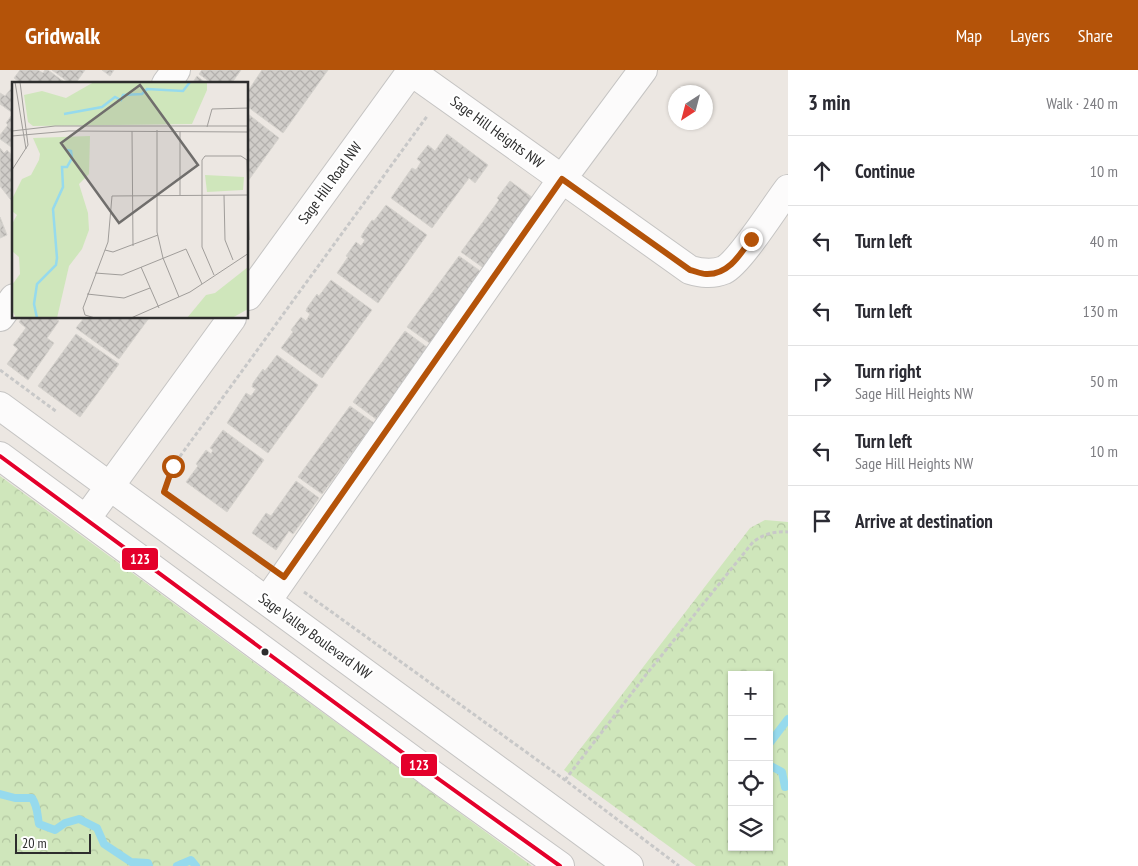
<!DOCTYPE html>
<html lang="en">
<head>
<meta charset="utf-8">
<style>
	body { margin:0; font-family:"PT Sans Narrow",sans-serif; background:#f2f2f3; color:#2b2b33 }
	.controls { position:absolute; right:15px; bottom:15px; display:grid; overflow:hidden; border-radius:0px; box-shadow:0 1px 4px #0004 }
	.controls button { width:45px; height:45px; display:grid; place-items:center; padding:0; border:0; border-bottom:1px solid #e1e1e2; background:#fff; color:#2b2b33; font:25px sans-serif }
	.compass { position:absolute; left:668px; top:15px; width:45px; height:45px; border-radius:50%; background:#fff; box-shadow:0 1px 4px #0004; rotate:216deg }
	.scale { position:absolute; left:15px; bottom:12px; width:76px; box-sizing:border-box; padding-left:5px; border:2px solid #2d2d2d; border-top:0; font-size:14px; line-height:18px; white-space:nowrap; color:#2d2d2d; -webkit-text-stroke:4px #fff; paint-order:stroke }
	.stop { position:absolute; width:15px; height:15px; margin:-11px; border:4px solid #b45309; border-radius:50%; background:#fff }
	.stop.end { background:#b45309; border-color:#fff; box-shadow:0 1px 5px #0008 }
	.list { margin:0; padding:0; list-style:none }
	h2 { display:flex; justify-content:space-between; align-items:center; height:65px; margin:0; padding:0 20px; font-size:21px }
	h2 small { font-size:16px; font-weight:400; color:#7c7c81 }
	.list li { display:grid; grid-template-columns:32px 1fr auto; gap:15px; align-items:center; box-sizing:border-box; height:70px; padding:0 20px; border-top:1px solid #e1e1e2 }
	.list b { display:block; font-size:19px; white-space:nowrap }
	.list p { margin:0; font-size:16px; white-space:nowrap; color:#7c7c81 }
	.list em { font-size:16px; font-style:normal; color:#7c7c81 }
	.icon { flex:none; width:28px; height:28px; fill:none; stroke:currentColor; stroke-width:2; stroke-linecap:round; stroke-linejoin:round }
	.map { position:relative; flex:none; width:788px; height:796px; overflow:hidden }
	header { display:flex; align-items:center; gap:30px; box-sizing:border-box; height:70px; padding:0 25px; background:#b45309; color:#fff }
	header strong { font-size:24px }
	nav { display:flex; gap:28px; margin-inline-start:auto; font-size:18px }
	main { display:flex }
	aside { flex:1; background:#fff }
	.map>svg:first-child { display:block }
	.park { fill:url(#park-crowns); fill-rule:evenodd }
	.lines { fill:none; stroke-linecap:round; stroke-linejoin:round }
	.stream { stroke:#96daed; stroke-width:8 }
	.building { fill:url(#building-cross-hatch); stroke:#d6d3ce }
	.minor-casing { stroke:#c5c4c3; stroke-width:30 }
	.path { stroke:#c8c8c8; stroke-width:3; stroke-dasharray:4 2.5; stroke-linecap:butt }
	.minor { stroke:#fcfbfb; stroke-width:28 }
	.bus-1-casing { stroke:#fff; stroke-width:8 }
	.bus-1 { stroke:#e4002b; stroke-width:4 }
	.route { stroke:#b45309; stroke-width:6 }
	.bus-dot { fill:#2d2d2d; stroke:#fff; stroke-width:2 }
	.labels { text-anchor:middle; stroke-width:4.5; stroke-linejoin:round; paint-order:stroke }
	.street-label { font-size:15px; fill:#2d2d2d; stroke:#fff }
	.inset-river { fill:none; stroke:#96daed; stroke-width:2.5 }
	.inset-road { fill:none; stroke:#a09d9a; stroke-width:1 }
	.view { fill:#706e6c; fill-opacity:0.15; stroke:#706e6c; stroke-width:2.5 }
	.inset-edge { fill:none; stroke:#2d2d2d; stroke-width:2.5 }
	.line-badge { stroke:#fff; stroke-width:2 }
	.badge-label { font-size:14px; text-anchor:middle; font-weight:bold; fill:#fff }
</style>
</head>
<body>
<header>
<strong>Gridwalk</strong>
<nav><a>Map</a><a>Layers</a><a>Share</a></nav>
</header>
<main>
<div class="map">
<svg width="788" height="796" viewBox="0 0 788 796">
	<defs>
		<pattern id="park-crowns" width="20" height="18" patternUnits="userSpaceOnUse" patternTransform="scale(1.25)"><rect width="20" height="18" fill="#cfe6bb"/><path d="M2 6a3 3 0 1 1 6 0M12 15a3 3 0 1 1 6 0" fill="none" stroke="#b2c6a1"/></pattern>
		<pattern id="building-cross-hatch" width="8" height="8" patternUnits="userSpaceOnUse" patternTransform="scale(1.25)"><rect width="8" height="8" fill="#d0cdc9"/><path d="M0 0l8 8M0 8l8-8" fill="none" stroke="#b3b0ad"/></pattern>
	</defs>
	<rect width="100%" height="100%" fill="#ece7e2"/>
	<path class="park" d="M 0,406 L 532,796 L 0,796 Z
		M 765,450 L 788,452 L 788,796 L 696,796 L 564,700 L 750,458 ZM 732,605 L 769,605 L 769,777 L 732,777 Z"/>
	<g class="lines">
		<path class="stream" d="M 769,674 L 788,649
			M 769,695 L 782,702 L 785,717
			M 0,724 L 15,728 L 32,728 C 38,737 37,744 39,754 L 55,760 L 65,753 L 79,749 L 97,758 L 104,774 L 131,792 L 148,793 L 149,796
			M 177,796 L 191,790 L 196,796"/>
	</g>
	<path class="building" d="M 20,0 L 38,0 L 43,3 L 45,0 L 48,0 L 67,14 L 22,14 L 14,8 Z
		M 52,0 L 85,0 L 75,14 L 71,14 Z
		M 102,0 L 114,0 L 110,6 Z
		M 202,0 L 241,0 L 231,14 L 213,14 L 199,4 Z
		M 262,0 L 328,0 L 283,63 L 248,37 L 248,21 Z
		M 197,6 L 207,14 L 192,14 Z
		M 14,15 L 14,44 L 0,34 L 0,23 L 5,26 Z
		M 248,44 L 279,68 L 248,111 Z
		M 11,46 L 14,48 L 14,79 L 0,69 L 0,65 L 8,55 L 6,53 Z
		M 447,64 L 488,95 L 475,113 L 469,108 L 432,158 L 391,128 L 412,98 L 416,100 L 421,92 L 417,89 L 428,75 L 435,81 Z
		M 0,78 L 4,83 L 7,80 L 14,88 L 14,134 L 0,116 Z
		M 510,111 L 533,128 L 485,199 L 461,182 L 499,130 L 497,128 Z
		M 386,135 L 427,165 L 378,233 L 337,203 L 348,187 L 346,186 L 356,172 L 361,176 L 365,170 L 361,167 L 363,163 L 372,150 L 374,151 Z
		M 0,147 L 7,165 L 0,168 Z
		M 459,186 L 483,203 L 431,274 L 407,257 Z
		M 331,210 L 372,240 L 322,308 L 281,278 L 293,262 L 291,260 L 301,247 L 306,251 L 310,244 L 306,241 L 307,238 L 317,224 L 319,226 Z
		M 22,248 L 54,248 L 59,251 L 47,268 L 54,273 L 28,310 L 7,294 L 18,279 L 13,275 L 26,258 L 19,252 Z
		M 84,248 L 149,248 L 119,289 L 76,258 Z
		M 405,261 L 428,278 L 376,349 L 353,332 Z
		M 76,264 L 119,294 L 80,347 L 38,316 Z
		M 277,285 L 318,315 L 268,383 L 227,353 L 246,323 L 251,326 L 256,319 L 252,317 L 253,313 L 263,299 L 265,301 Z
		M 350,336 L 374,353 L 322,424 L 298,407 Z
		M 223,360 L 264,390 L 227,442 L 186,412 L 198,396 L 196,394 L 206,380 L 211,384 L 213,380 L 210,378 Z
		M 296,411 L 319,428 L 293,464 L 289,461 L 276,480 L 252,463 L 266,443 L 271,446 Z"/>
	<g class="lines">
		<g class="minor-casing">
			<path id="minor" d="M 409,0 L 690,200 C 701,203 712,205 724,200 C 740,192 775,136 788,119
				M 166,14 L 176,0
				M 248,226 L 412,0
				M 0,247 L 14,228
				M 0,336 L 629,796
				M 0,386 L 433,705 L 560,796
				M 86,449 L 232,248
				M 267,531 L 562,109 L 643,0"/>
		</g>
		<path class="path" d="M 0,300 L 57,342
			M 164,422 L 173,396 L 428,45
			M 304,522 L 565,710 L 679,796
			M 565,710 L 645,606 L 753,472 C 764,464 774,461 788,462"/>
		<use href="#minor" class="minor"/>
		<g class="bus-1-casing">
			<path id="bus-1" d="M 0,386 L 433,705 L 560,796"/>
		</g>
		<use href="#bus-1" class="bus-1"/>
	</g>
	<g class="lines">
		<path class="route" d="M 173,396 L 164,422 L 284,507 L 562,109 L 690,200 C 695,201 701,204 706,204 C 728,205 740,185 751,169"/>
	</g>
	<circle class="bus-dot" cx="265" cy="582" r="4.5"/>
	<g class="labels">
		<g class="street-label">
			<text transform="translate(497 62) rotate(36)" y="5">Sage Hill Heights NW</text>
			<text transform="translate(330 113) rotate(-54)" y="5">Sage Hill Road NW</text>
			<text transform="translate(315 566) rotate(36)" y="5">Sage Valley Boulevard NW</text>
		</g>
	</g>
	<g transform="translate(12 12)">
		<rect width="236" height="236" fill="#ece7e2"/>
		<path d="M 82,0 L 195,0 L 195,8 L 180,42 L 21,44 L 16,40 L 12,13 L 30,9 L 54,16 ZM 78,54 L 77,92 L 67,102 L 76,131 L 77,148 L 70,167 L 57,184 L 45,236 L 4,236 L 0,228 L 0,203 L 8,192 L 7,175 L 0,169 L 0,142 L 5,133 L 0,129 L 0,117 L 10,97 L 19,93 L 27,78 L 28,72 L 21,56 ZM 193,93 L 232,95 L 231,108 L 195,110 ZM 236,185 L 236,227 L 220,236 L 175,236 L 194,213 L 203,211 Z" fill="#cfe6bb"/>
		<path class="inset-river" d="M 52,32 L 90,25 L 103,15 L 109,18 L 111,13 L 130,12 L 135,7 L 171,9 L 178,0M 25,236 L 22,222 L 25,202 L 44,183 L 45,176 L 41,127 L 51,105 L 50,85 L 55,85 L 60,76 L 59,69 L 55,68"/>
		<path class="inset-road" d="M 3,0 L 14,67M 195,45 L 200,27 L 237,26M 145,48 L 145,150 L 151,176 L 167,215M 0,49 L 43,44 L 237,44M 120,49 L 121,164M 168,49 L 168,113M 0,54 L 57,49 L 237,50M 0,88 L 16,63 L 8,0M 212,113 L 213,158 L 221,178M 93,168 L 101,170 L 146,153M 129,185 L 147,226M 83,191 L 110,193 L 174,167 L 190,202M 202,193 L 190,165 L 190,78 L 193,74 L 229,74 L 235,78 L 237,158M 75,212 L 112,216 L 138,206M 83,236 L 73,233 L 71,226 L 96,160 L 100,114 L 237,113M 119,236 L 178,210 L 237,171"/>
		<path class="view" d="M 128,3 L 186,83 L 107,141 L 49,61 Z"/>
		<rect width="236" height="236" class="inset-edge"/>
	</g>
	<g class="line-badge">
		<rect x="121" y="477" width="38" height="24" rx="5" fill="#e4002b"/>
		<rect x="400" y="683" width="38" height="24" rx="5" fill="#e4002b"/>
	</g>
	<g class="badge-label">
		<text x="140" y="494">123</text>
		<text x="419" y="700">123</text>
	</g>
</svg>
<div class="controls">
<button>+</button>
<button>−</button>
<button><svg class="icon" aria-label="locate" viewBox="0 0 24 24"><circle cx="12" cy="12" r="6"/><path d="M12 2v4M12 18v4M2 12h4M18 12h4"/></svg></button>
<button><svg class="icon" aria-label="layers" viewBox="0 0 24 24"><path d="M12 4l9 5-9 5-9-5zM3 14l9 5 9-5"/></svg></button>
</div>
<svg class="compass" viewBox="-18 -18 36 36"><path d="M0-13l5 13h-10z" fill="#e53935"/><path d="M0 13l5-13h-10z" fill="#7c7c81"/></svg>
<div class="scale">20 m</div>
<div class="stop" style="left:173px;top:396px"></div>
<div class="stop end" style="left:751px;top:169px"></div>
</div>
<aside>
<h2>3 min<small>Walk · 240 m</small></h2>
<ul class="list">
<li><svg class="icon" aria-label="ahead" viewBox="0 0 24 24"><path d="M12 20V5M6 11l6-6 6 6"/></svg><div><b>Continue</b></div><em>10 m</em></li>
<li><svg class="icon" aria-label="left" viewBox="0 0 24 24"><path d="M17 20v-9H6M10 6l-5 5 5 5"/></svg><div><b>Turn left</b></div><em>40 m</em></li>
<li><svg class="icon" aria-label="left" viewBox="0 0 24 24"><path d="M17 20v-9H6M10 6l-5 5 5 5"/></svg><div><b>Turn left</b></div><em>130 m</em></li>
<li><svg class="icon" aria-label="right" viewBox="0 0 24 24"><path d="M7 20v-9h11M14 6l5 5-5 5"/></svg><div><b>Turn right</b><p>Sage Hill Heights NW</p></div><em>50 m</em></li>
<li><svg class="icon" aria-label="left" viewBox="0 0 24 24"><path d="M17 20v-9H6M10 6l-5 5 5 5"/></svg><div><b>Turn left</b><p>Sage Hill Heights NW</p></div><em>10 m</em></li>
<li><svg class="icon" aria-label="arrive" viewBox="0 0 24 24"><path d="M6 21V4h12l-3 4 3 4H6"/></svg><div><b>Arrive at destination</b></div></li>
</ul>
</aside>
</main>
</body>
</html>
